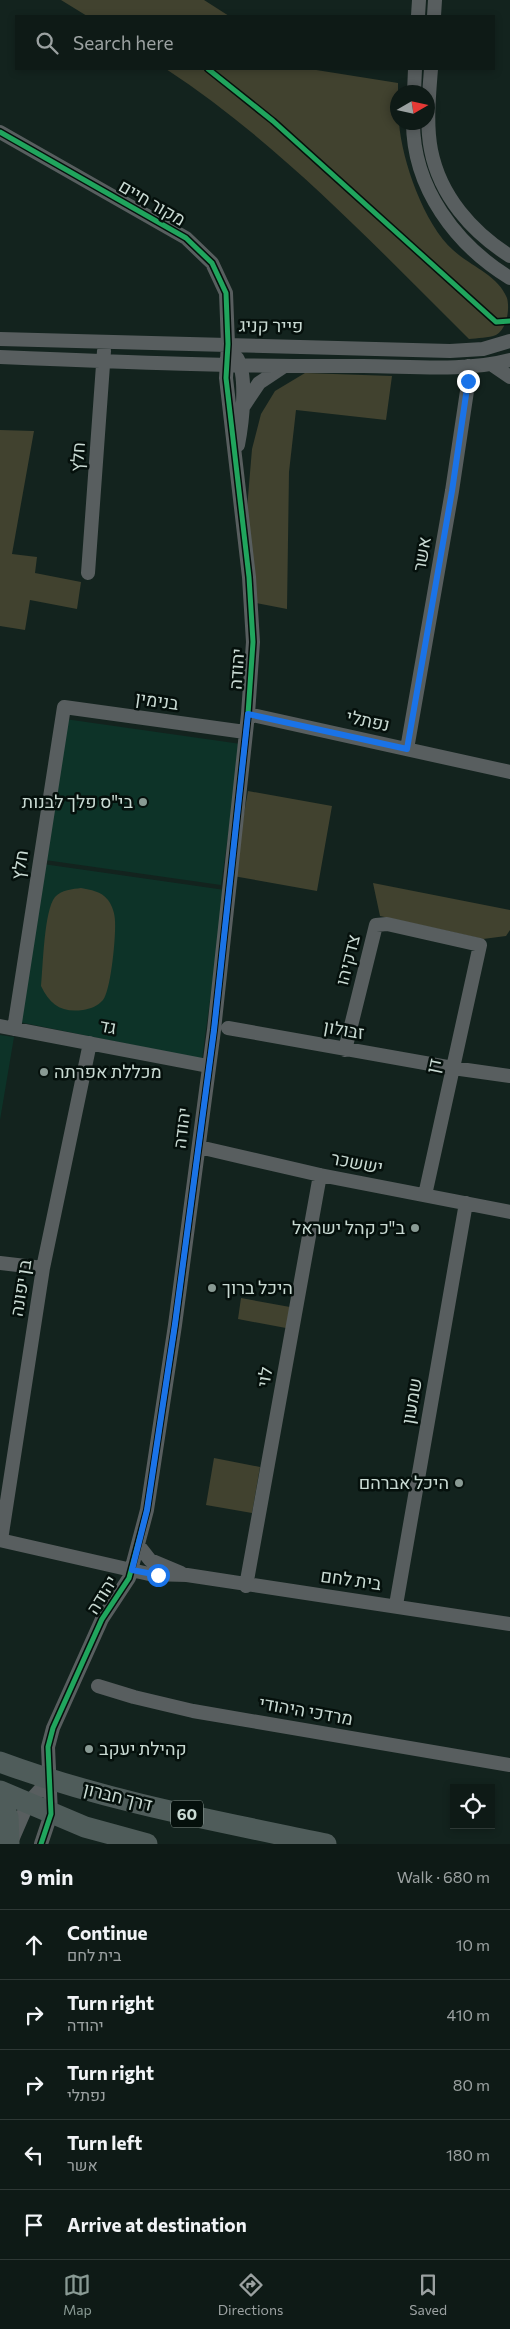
<!DOCTYPE html>
<html lang="en">
<head>
<meta charset="utf-8">
<style>
	body { margin:0; font-family:Commissioner,Heebo,sans-serif; background:#1c2723; color:#f1f3f6 }
	.controls { position:absolute; right:15px; bottom:15px; display:grid; overflow:hidden; border-radius:0px; box-shadow:0 2px 8px #0003 }
	.controls button { width:45px; height:45px; display:grid; place-items:center; padding:0; border:0; border-bottom:1px solid #2e3835; background:#0e1a16; color:#f1f3f6; font:25px sans-serif }
	.compass { position:absolute; left:390px; top:85px; width:45px; height:45px; border-radius:50%; background:#0e1a16; box-shadow:0 2px 8px #0003; rotate:81deg }
	.stop { position:absolute; width:15px; height:15px; margin:-11px; border:4px solid #1a73e8; border-radius:50%; background:#fff }
	.stop.end { background:#1a73e8; border-color:#fff; box-shadow:0 1px 5px #0008 }
	.list { margin:0; padding:0; list-style:none }
	h2 { display:flex; justify-content:space-between; align-items:center; height:65px; margin:0; padding:0 20px; font-size:21px }
	h2 small { font-size:16px; font-weight:400; color:#9ba1a1 }
	.list li { display:grid; grid-template-columns:32px 1fr auto; gap:15px; align-items:center; box-sizing:border-box; height:70px; padding:0 20px; border-top:1px solid #2e3835 }
	.list b { display:block; font-size:19px; white-space:nowrap }
	.list p { margin:0; font-size:16px; white-space:nowrap; color:#9ba1a1 }
	.list em { font-size:16px; font-style:normal; color:#9ba1a1 }
	.icon { flex:none; width:28px; height:28px; fill:none; stroke:currentColor; stroke-width:2; stroke-linecap:round; stroke-linejoin:round }
	.map { position:relative; flex:none; width:510px; height:1844px; overflow:hidden }
	.search { position:absolute; background:#0e1a16; box-shadow:0 2px 8px #0003; left:15px; right:15px; top:15px; height:55px; display:flex; align-items:center; gap:12px; box-sizing:border-box; padding:0 18px; border-radius:0px; color:#9ba1a1; font-size:19px }
	.sheet { height:415px; background:#0e1a16 }
	nav { display:flex; justify-content:space-around; align-items:center; box-sizing:border-box; height:70px; border-top:1px solid #2e3835; background:#0e1a16; font-size:14px; color:#9ba1a1 }
	nav a { display:grid; justify-items:center; gap:2px }
	nav .on { color:#899a94 }
	.map>svg:first-child { display:block }
	.built { fill:#0d3328 }
	.green { fill:#41422f }
	.lines { fill:none; stroke-linecap:round; stroke-linejoin:round }
	.minor { stroke:#585e5f; stroke-width:14 }
	.highway { stroke:#4f5c5a; stroke-width:21 }
	.cycleway-casing { stroke:#05100c; stroke-width:8 }
	.cycleway { stroke:#20a55d; stroke-width:5 }
	.route { stroke:#1a73e8; stroke-width:6 }
	.poi-dot { fill:#899a94; stroke:#05100c; stroke-width:2 }
	.labels { text-anchor:middle; stroke-width:5; stroke-linejoin:round; paint-order:stroke }
	.shield { fill:#05100c; stroke:#8e9d97; stroke-width:1 }
	.shield-label { font-size:16px; font-weight:bold; fill:#c9dad3 }
	.street-label { font-size:18px; fill:#c9dad3; stroke:#05100c }
	.poi-label { font-size:18px; fill:#c9dad3; stroke:#05100c; text-anchor:end }
</style>
</head>
<body>
<div class="map">
<svg width="510" height="1844" viewBox="0 0 510 1844">
	<rect width="100%" height="100%" fill="#13231e"/>
	<path class="built" d="M 65,719 L 241,744 L 221,885 L 45,860 Z
		M 43,864 L 225,890 L 202,1059 L 19,1022 Z
		M 0,1035 L 14,1037 L 0,1120 Z"/>
	<path class="green" d="M 61,0 L 204,0 L 229,16 L 87,16 Z
		M 166,69 L 310,69 L 398,83 L 398,122 L 399,123 C 402,161 424,224 453,250 C 470,266 498,275 507,298 C 510,309 507,329 496,335 C 489,338 477,338 469,339 C 373,244 280,144 166,69 Z
		M 305,373 L 392,376 L 386,420 L 296,410 L 289,472 L 287,609 L 256,603 L 246,521 L 252,449 L 261,414 L 275,391 Z
		M 0,430 L 34,431 L 12,554 L 37,557 L 35,573 L 81,582 L 77,609 L 30,600 L 25,630 L 0,626 Z
		M 248,791 L 332,806 L 317,891 L 233,876 Z
		M 373,883 L 510,910 L 510,930 L 506,936 L 483,939 L 380,916 Z
		M 81,888 C 91,890 101,891 108,900 C 112,905 115,914 115,921 C 116,936 111,990 103,1000 C 98,1006 90,1009 83,1010 C 62,1013 50,1005 41,986 C 43,967 44,910 55,897 C 61,890 73,889 81,888 Z
		M 241,1298 L 290,1307 L 286,1328 L 238,1319 Z
		M 214,1458 L 260,1467 L 252,1513 L 206,1505 Z"/>
	<g class="lines">
		<path class="minor" d="M 418,16 L 419,0
			M 434,16 L 435,0
			M 431,69 C 429,95 426,124 431,150 C 440,196 472,232 510,256
			M 414,92 L 415,69
			M 413,122 C 413,188 456,245 510,278
			M 0,132 L 186,238 L 212,263 L 226,293 L 228,344 L 226,378 L 249,577 L 253,642 L 248,714 L 214,1030 L 175,1325 L 147,1510 L 129,1578 L 102,1619 L 53,1728 L 48,1747 L 51,1814 L 41,1844
			M 0,339 L 450,351 L 483,349 L 510,341
			M 0,357 C 121,362 242,367 363,366 C 409,366 465,372 510,360
			M 237,358 C 248,376 242,424 238,445
			M 491,364 L 510,377
			M 243,407 L 259,383 L 283,367
			M 88,573 L 104,351
			M 248,714 L 510,772
			M 407,749 L 452,491 L 467,391 L 468,366
			M 0,1026 L 208,1066
			M 228,1028 L 453,1068 L 510,1076
			M 14,1029 L 64,707 L 245,732
			M 345,1050 L 376,925 L 387,924 L 480,945 L 425,1195
			M 199,1147 L 320,1175 L 510,1212
			M 0,1263 L 43,1268
			M 0,1540 L 149,1574 L 187,1575 L 510,1624
			M 1,1540 L 43,1268 L 90,1043
			M 139,1546 L 150,1560 L 181,1573
			M 246,1586 L 320,1175
			M 396,1605 L 466,1203
			M 98,1686 L 134,1697 L 193,1711 L 510,1765
			M 12,1840 L 28,1803 L 49,1780"/>
		<path class="highway" d="M 0,1762 C 105,1801 216,1821 326,1844
			M 0,1791 L 85,1827 L 147,1844
			M 0,1798 L 8,1817 L 9,1844"/>
		<g class="cycleway-casing">
			<path id="cycleway" d="M 208,69 L 273,121 L 496,322 L 510,321
				M 0,132 L 186,238 L 212,263 L 226,293 L 228,344 L 226,378 L 249,577 L 253,642 L 248,714 L 214,1030 L 175,1325 L 147,1510 L 129,1578 L 102,1619 L 53,1728 L 48,1747 L 51,1814 L 41,1844"/>
		</g>
		<use href="#cycleway" class="cycleway"/>
	</g>
	<g class="lines">
		<path class="route" d="M 158,1575 L 132,1570 L 147,1510 L 175,1324 L 214,1030 L 248,714 L 407,749 L 452,491 L 468,381"/>
	</g>
	<g class="poi-dot">
		<circle cx="143" cy="802" r="5"/>
		<circle cx="44" cy="1072" r="5"/>
		<circle cx="415" cy="1228" r="5"/>
		<circle cx="212" cy="1288" r="5"/>
		<circle cx="459" cy="1483" r="5"/>
		<circle cx="89" cy="1749" r="5"/>
	</g>
	<g class="labels">
		<rect class="shield" x="171" y="1800.5" width="32" height="27" rx="4"/>
		<g class="shield-label">
			<text x="187" y="1820">60</text>
		</g>
		<g class="street-label">
			<text transform="translate(152 203) rotate(30)" y="6">מקור חיים</text>
			<text transform="translate(271 326) rotate(1)" y="6">פייר קניג</text>
			<text transform="translate(78 457) rotate(-86)" y="6">חלץ</text>
			<text transform="translate(422 554) rotate(-80)" y="6">אשר</text>
			<text transform="translate(237 669) rotate(-86)" y="6">יהודה</text>
			<text transform="translate(157 701) rotate(8)" y="6">בנימין</text>
			<text transform="translate(368 721) rotate(12)" y="6">נפתלי</text>
			<text transform="translate(20 865) rotate(-81)" y="6">חלץ</text>
			<text transform="translate(348 960) rotate(-76)" y="6">צדקיהו</text>
			<text transform="translate(108 1027) rotate(11)" y="6">גד</text>
			<text transform="translate(344 1030) rotate(10)" y="6">זבולון</text>
			<text transform="translate(434 1066) rotate(-78)" y="6">דן</text>
			<text transform="translate(182 1128) rotate(-83)" y="6">יהודה</text>
			<text transform="translate(357 1163) rotate(11)" y="6">יששכר</text>
			<text transform="translate(21 1288) rotate(-81)" y="6">בן יפונה</text>
			<text transform="translate(265 1377) rotate(-80)" y="6">לוי</text>
			<text transform="translate(412 1401) rotate(-80)" y="6">שמעון</text>
			<text transform="translate(351 1580) rotate(8)" y="6">בית לחם</text>
			<text transform="translate(102 1595) rotate(-58)" y="6">יהודה</text>
			<text transform="translate(306 1711) rotate(10)" y="6">מרדכי היהודי</text>
			<text transform="translate(118 1797) rotate(14)" y="6">דרך חברון</text>
		</g>
		<g class="poi-label">
			<text x="133" y="808">בי"ס פלך לבנות</text>
			<text x="54" y="1078" text-anchor="start">מכללת אפרתה</text>
			<text x="405" y="1234">ב"כ קהל ישראל</text>
			<text x="222" y="1294" text-anchor="start">היכל ברוך</text>
			<text x="449" y="1489">היכל אברהם</text>
			<text x="99" y="1755" text-anchor="start">קהילת יעקב</text>
		</g>
	</g>
</svg>
<div class="controls">
<button><svg class="icon" aria-label="locate" viewBox="0 0 24 24"><circle cx="12" cy="12" r="6"/><path d="M12 2v4M12 18v4M2 12h4M18 12h4"/></svg></button>
</div>
<svg class="compass" viewBox="-18 -18 36 36"><path d="M0-13l5 13h-10z" fill="#e53935"/><path d="M0 13l5-13h-10z" fill="#9ba1a1"/></svg>
<div class="stop" style="left:158px;top:1575px"></div>
<div class="stop end" style="left:468px;top:381px"></div>
<div class="search"><svg class="icon" aria-label="search" viewBox="0 0 24 24"><circle cx="10" cy="10" r="6"/><path d="M15 15l6 6"/></svg>Search here</div>
</div>
<section class="sheet">
<h2>9 min<small>Walk · 680 m</small></h2>
<ul class="list">
<li><svg class="icon" aria-label="ahead" viewBox="0 0 24 24"><path d="M12 20V5M6 11l6-6 6 6"/></svg><div><b>Continue</b><p>בית לחם</p></div><em>10 m</em></li>
<li><svg class="icon" aria-label="right" viewBox="0 0 24 24"><path d="M7 20v-9h11M14 6l5 5-5 5"/></svg><div><b>Turn right</b><p>יהודה</p></div><em>410 m</em></li>
<li><svg class="icon" aria-label="right" viewBox="0 0 24 24"><path d="M7 20v-9h11M14 6l5 5-5 5"/></svg><div><b>Turn right</b><p>נפתלי</p></div><em>80 m</em></li>
<li><svg class="icon" aria-label="left" viewBox="0 0 24 24"><path d="M17 20v-9H6M10 6l-5 5 5 5"/></svg><div><b>Turn left</b><p>אשר</p></div><em>180 m</em></li>
<li><svg class="icon" aria-label="arrive" viewBox="0 0 24 24"><path d="M6 21V4h12l-3 4 3 4H6"/></svg><div><b>Arrive at destination</b></div></li>
</ul>
</section>
<nav>
<a class="on"><svg class="icon" aria-label="map" viewBox="0 0 24 24"><path d="M3 6l6-2 6 2 6-2v14l-6 2-6-2-6 2zM9 4v14M15 6v14"/></svg>Map</a>
<a><svg class="icon" aria-label="directions" viewBox="0 0 24 24"><path d="M12 3l9 9-9 9-9-9zM9 14v-3h6M13 9l2 2-2 2"/></svg>Directions</a>
<a><svg class="icon" aria-label="saved" viewBox="0 0 24 24"><path d="M7 4h10v16l-5-4-5 4z"/></svg>Saved</a>
</nav>
</body>
</html>
